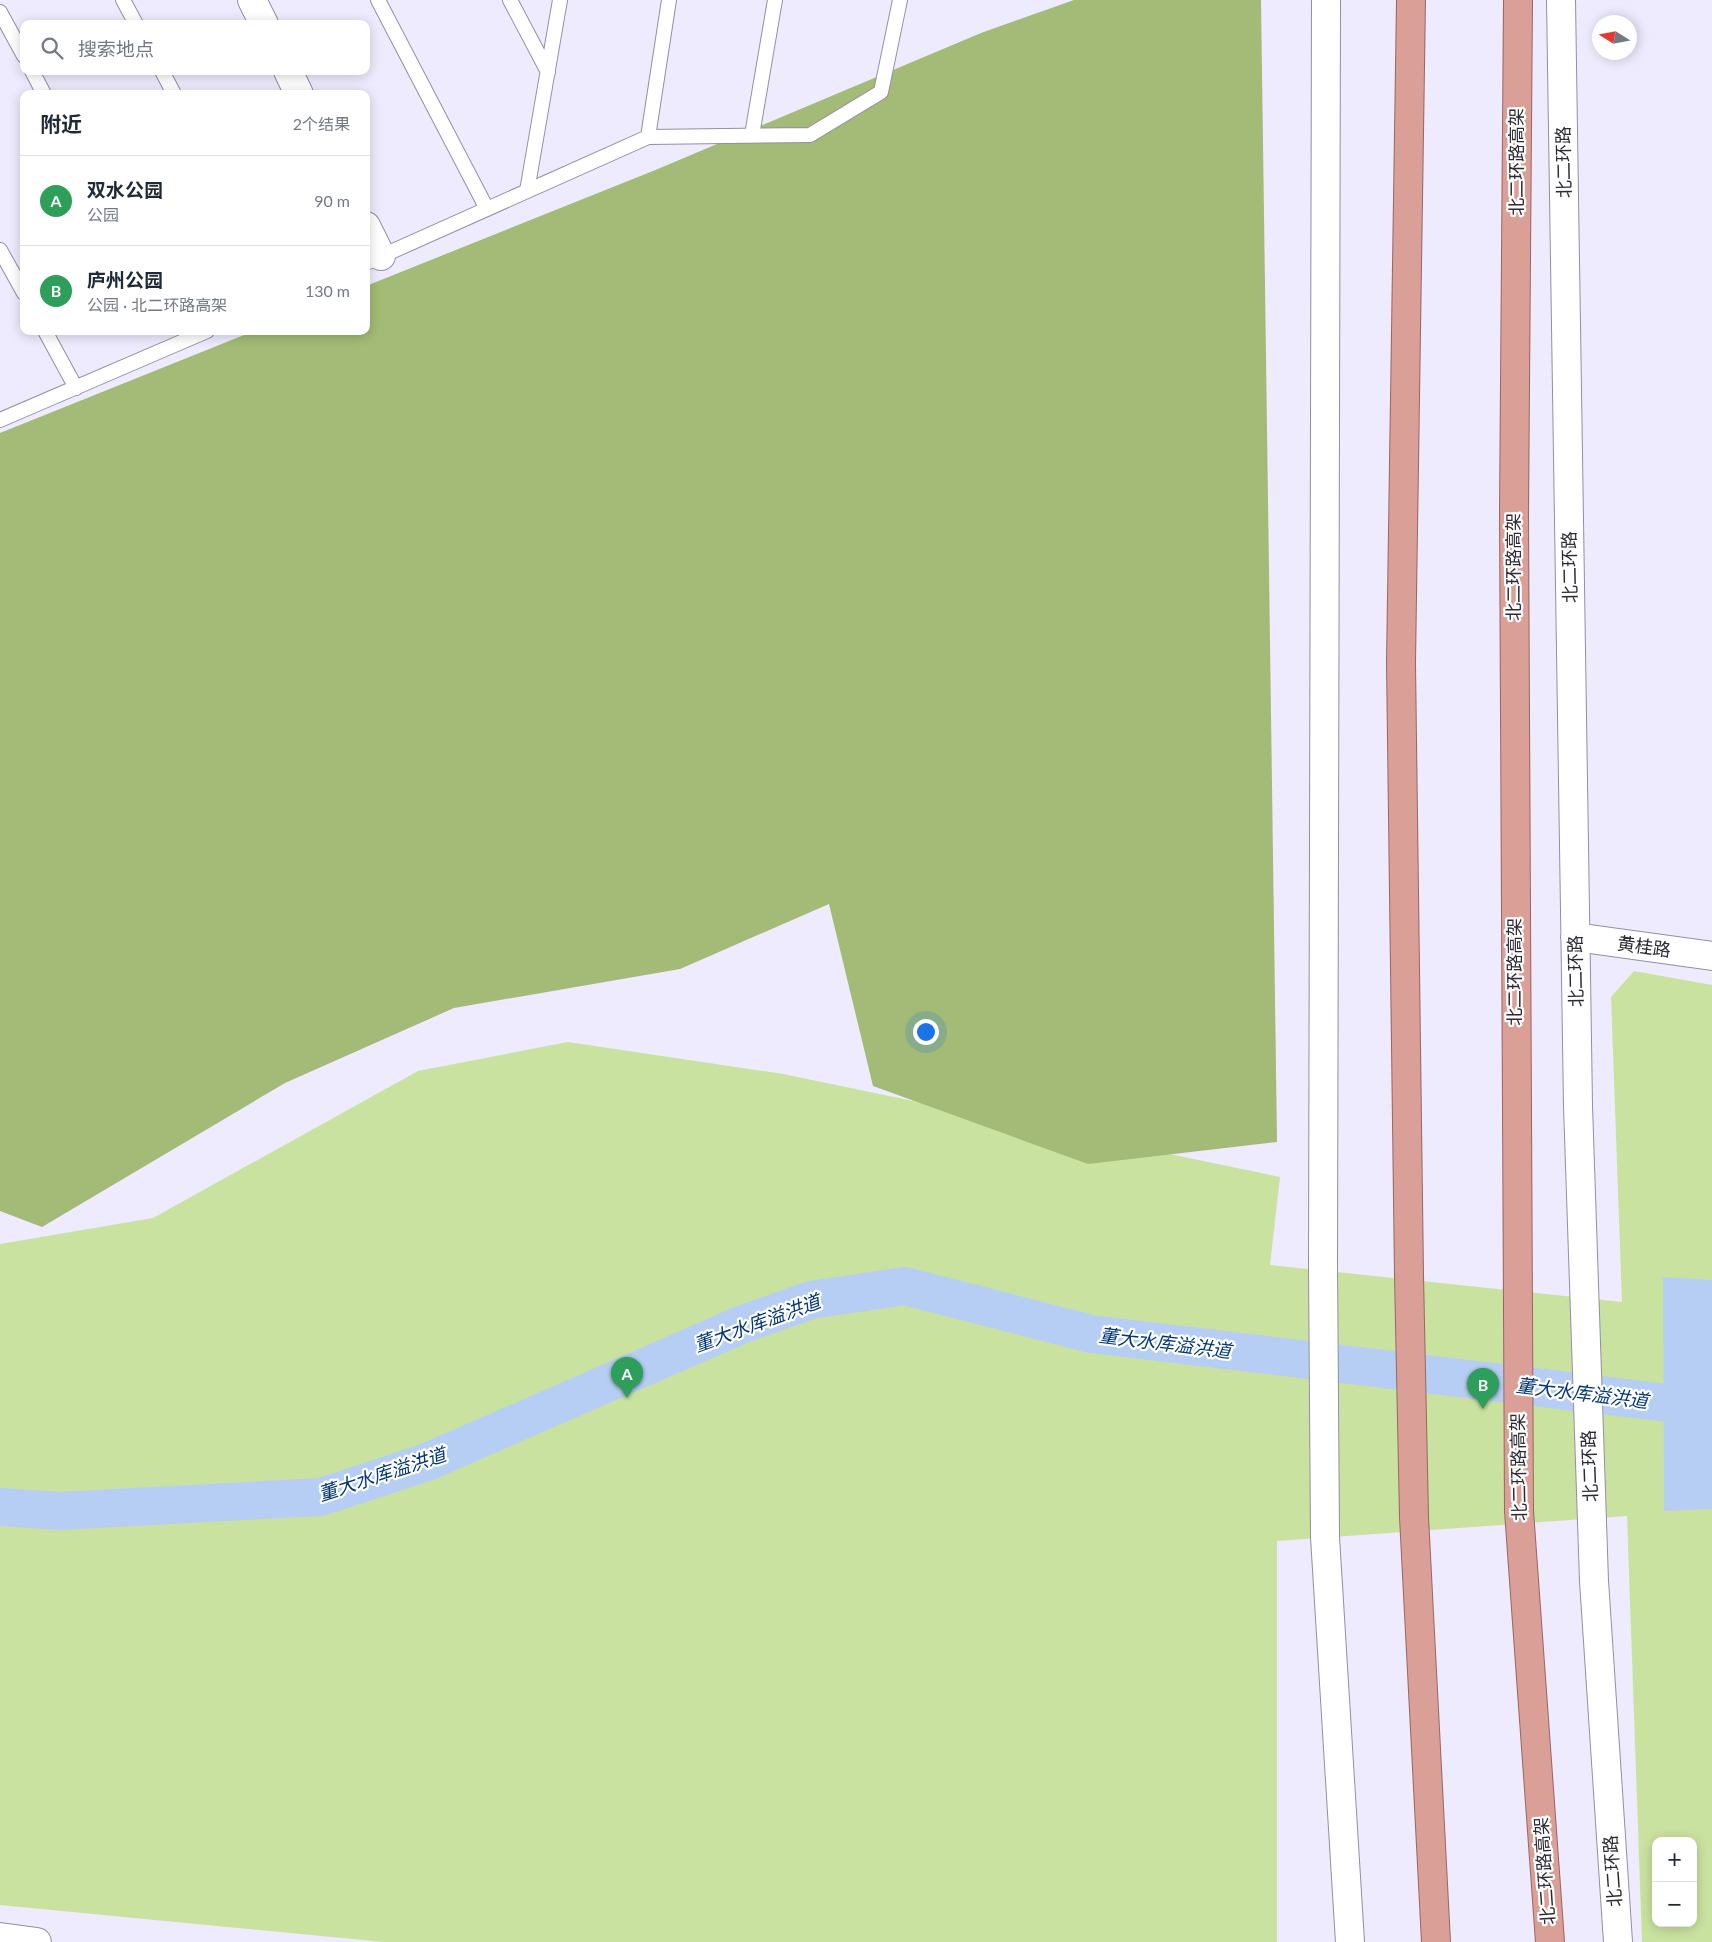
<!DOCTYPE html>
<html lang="zh">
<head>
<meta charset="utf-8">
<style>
	body { margin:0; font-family:Lato,"Noto Sans SC",sans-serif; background:#f6f6f7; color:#1f2937 }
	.controls { position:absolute; right:15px; bottom:15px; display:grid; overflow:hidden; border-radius:10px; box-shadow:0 2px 12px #0003 }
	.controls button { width:45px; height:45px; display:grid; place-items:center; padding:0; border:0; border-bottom:1px solid #e0e1e3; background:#fff; color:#1f2937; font:25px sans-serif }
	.compass { position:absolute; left:1592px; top:15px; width:45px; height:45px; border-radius:50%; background:#fff; box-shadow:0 2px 12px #0003; rotate:281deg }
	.you { position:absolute; left:925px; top:1031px; width:18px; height:18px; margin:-12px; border:4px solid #fff; border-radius:50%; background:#1a73e8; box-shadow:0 0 0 8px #1a73e833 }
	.badge { display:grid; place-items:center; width:32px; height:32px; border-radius:50%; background:#0f766e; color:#fff; font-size:16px; font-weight:700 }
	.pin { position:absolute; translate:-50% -41px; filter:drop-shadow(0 1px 2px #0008) }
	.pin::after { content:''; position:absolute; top:26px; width:18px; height:15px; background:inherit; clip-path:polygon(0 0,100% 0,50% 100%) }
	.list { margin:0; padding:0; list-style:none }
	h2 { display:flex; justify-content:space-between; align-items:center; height:65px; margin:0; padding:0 20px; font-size:21px }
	h2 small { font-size:16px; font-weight:400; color:#747a83 }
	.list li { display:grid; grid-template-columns:32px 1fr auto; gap:15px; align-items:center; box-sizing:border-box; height:90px; padding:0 20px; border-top:1px solid #e0e1e3 }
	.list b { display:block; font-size:19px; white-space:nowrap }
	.list p { margin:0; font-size:16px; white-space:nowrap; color:#747a83 }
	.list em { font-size:16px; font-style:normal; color:#747a83 }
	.icon { flex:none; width:28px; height:28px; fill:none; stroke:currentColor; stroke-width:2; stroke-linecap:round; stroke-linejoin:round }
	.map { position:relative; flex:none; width:1712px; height:1942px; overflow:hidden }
	.search { position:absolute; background:#fff; box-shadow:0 2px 12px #0003; left:20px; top:20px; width:350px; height:55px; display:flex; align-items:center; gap:12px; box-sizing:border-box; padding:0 18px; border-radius:10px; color:#747a83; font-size:19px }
	.panel { position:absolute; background:#fff; box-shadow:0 2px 12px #0003; left:20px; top:90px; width:350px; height:245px; border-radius:10px }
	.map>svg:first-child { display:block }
	.green { fill:#cae2a0; fill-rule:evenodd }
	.forest { fill:#a3bb76 }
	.water { fill:#b6cef3 }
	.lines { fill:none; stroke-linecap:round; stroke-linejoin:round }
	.canal { stroke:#b6cef3; stroke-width:38 }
	.service-casing { stroke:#928fa4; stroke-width:16 }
	.minor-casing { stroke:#928fa4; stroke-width:30 }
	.tertiary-casing { stroke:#928fa4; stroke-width:30 }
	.secondary-casing { stroke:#928fa4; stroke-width:30 }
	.trunk-casing { stroke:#976763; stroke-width:30 }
	.service { stroke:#fff; stroke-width:14 }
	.minor { stroke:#fff; stroke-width:28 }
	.tertiary { stroke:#fff; stroke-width:28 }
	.secondary { stroke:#fff; stroke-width:28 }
	.trunk { stroke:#da9f96; stroke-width:28 }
	.labels { text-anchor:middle; stroke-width:4.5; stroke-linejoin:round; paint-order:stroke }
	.street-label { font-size:18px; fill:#2c2b34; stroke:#fff }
	.water-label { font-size:19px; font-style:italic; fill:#02367a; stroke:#fff }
</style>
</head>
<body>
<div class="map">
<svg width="1712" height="1942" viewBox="0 0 1712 1942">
	<rect width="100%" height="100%" fill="#edebfd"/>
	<path class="green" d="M 1634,971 L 1712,985 L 1712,1942 L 1642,1942 L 1627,1516 L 1277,1541 L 1277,1942 L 384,1942 L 0,1905 L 0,1244 L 153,1218 L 418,1071 L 568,1042 L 783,1074 L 1280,1177 L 1270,1265 L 1622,1302 L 1611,997 ZM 1656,1841 L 1693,1841 L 1693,1923 L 1656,1923 Z"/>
	<path class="forest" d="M 1074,0 L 1261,0 L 1277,1142 L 1088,1164 L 873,1086 L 829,904 L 680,969 L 454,1008 L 285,1083 L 42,1227 L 0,1211 L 0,433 L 254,331 L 366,331 L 366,286 L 653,171 L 981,33 Z"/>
	<path class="water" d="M 1663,1277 L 1712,1280 L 1712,1509 L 1664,1511 Z"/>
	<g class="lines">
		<path class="canal" d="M 0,1507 L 60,1511 L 321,1497 L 427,1462 L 743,1324 L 811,1300 L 905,1286 L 1091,1334 L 1685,1405 L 1712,1404"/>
		<g class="service-casing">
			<path id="service" d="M 123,0 L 136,24
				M 378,0 L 487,209
				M 510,0 L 548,72
				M 0,12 L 24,56
				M 32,71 L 44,94
				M 162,71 L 174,94
				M 752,135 L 775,0
				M 648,137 L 669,0
				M 527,191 L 560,0
				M 0,250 L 24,293
				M 366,263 L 648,137 L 810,135 L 881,92 L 900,0
				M 45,331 L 76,388
				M 0,420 L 207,331"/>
		</g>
		<g class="minor-casing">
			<path id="minor" d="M 252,0 L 264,24
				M 288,71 L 299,94
				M 366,226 L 381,256"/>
		</g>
		<g class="tertiary-casing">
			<path id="tertiary" d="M 1326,0 L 1323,1264 L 1325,1537 L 1350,1942
				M 1561,0 L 1578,1106 L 1594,1581 L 1618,1942
				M 1575,937 L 1712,956"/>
		</g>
		<g class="secondary-casing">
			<path id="secondary" d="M 0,1937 L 37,1942"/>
		</g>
		<g class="trunk-casing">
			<path id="trunk" d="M 1411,0 L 1401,663 L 1409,1275 L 1414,1517 L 1436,1942
				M 1518,0 L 1514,514 L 1519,1511 L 1550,1942"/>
		</g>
		<use href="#service" class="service"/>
		<use href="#minor" class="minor"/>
		<use href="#tertiary" class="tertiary"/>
		<use href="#secondary" class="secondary"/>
		<use href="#trunk" class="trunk"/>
	</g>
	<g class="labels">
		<g class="street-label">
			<text transform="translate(1517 162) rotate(-90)" y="6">北二环路高架</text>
			<text transform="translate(1564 162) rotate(-91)" y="6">北二环路</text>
			<text transform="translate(1514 567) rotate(-90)" y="6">北二环路高架</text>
			<text transform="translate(1570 567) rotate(-91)" y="6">北二环路</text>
			<text transform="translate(1644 947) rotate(8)" y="6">黄桂路</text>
			<text transform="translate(1576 971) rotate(-91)" y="6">北二环路</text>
			<text transform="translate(1515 972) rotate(-90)" y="6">北二环路高架</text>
			<text transform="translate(1590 1466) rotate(-92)" y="6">北二环路</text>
			<text transform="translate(1519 1467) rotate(-91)" y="6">北二环路高架</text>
			<text transform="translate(1545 1871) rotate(-94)" y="6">北二环路高架</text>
			<text transform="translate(1613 1871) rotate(-94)" y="6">北二环路</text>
		</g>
		<g class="water-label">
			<text transform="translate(757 1323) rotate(-20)" y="7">董大水库溢洪道</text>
			<text transform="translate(1165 1343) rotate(7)" y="7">董大水库溢洪道</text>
			<text transform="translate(1582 1393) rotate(7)" y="7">董大水库溢洪道</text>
			<text transform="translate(382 1474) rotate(-18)" y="7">董大水库溢洪道</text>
		</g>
	</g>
</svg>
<div class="controls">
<button>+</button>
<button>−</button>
</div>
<svg class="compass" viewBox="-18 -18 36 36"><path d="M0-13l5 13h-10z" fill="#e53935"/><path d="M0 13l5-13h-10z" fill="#747a83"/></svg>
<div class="you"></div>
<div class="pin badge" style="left:627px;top:1398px;background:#2e9e5b">A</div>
<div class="pin badge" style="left:1483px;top:1409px;background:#2e9e5b">B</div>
<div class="search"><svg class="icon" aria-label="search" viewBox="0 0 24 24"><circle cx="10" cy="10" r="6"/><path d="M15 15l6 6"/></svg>搜索地点</div>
<section class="panel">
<h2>附近<small>2个结果</small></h2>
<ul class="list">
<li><span class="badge" style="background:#2e9e5b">A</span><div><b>双水公园</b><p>公园</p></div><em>90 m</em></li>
<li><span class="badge" style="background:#2e9e5b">B</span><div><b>庐州公园</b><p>公园 · 北二环路高架</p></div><em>130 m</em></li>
</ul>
</section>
</div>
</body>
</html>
